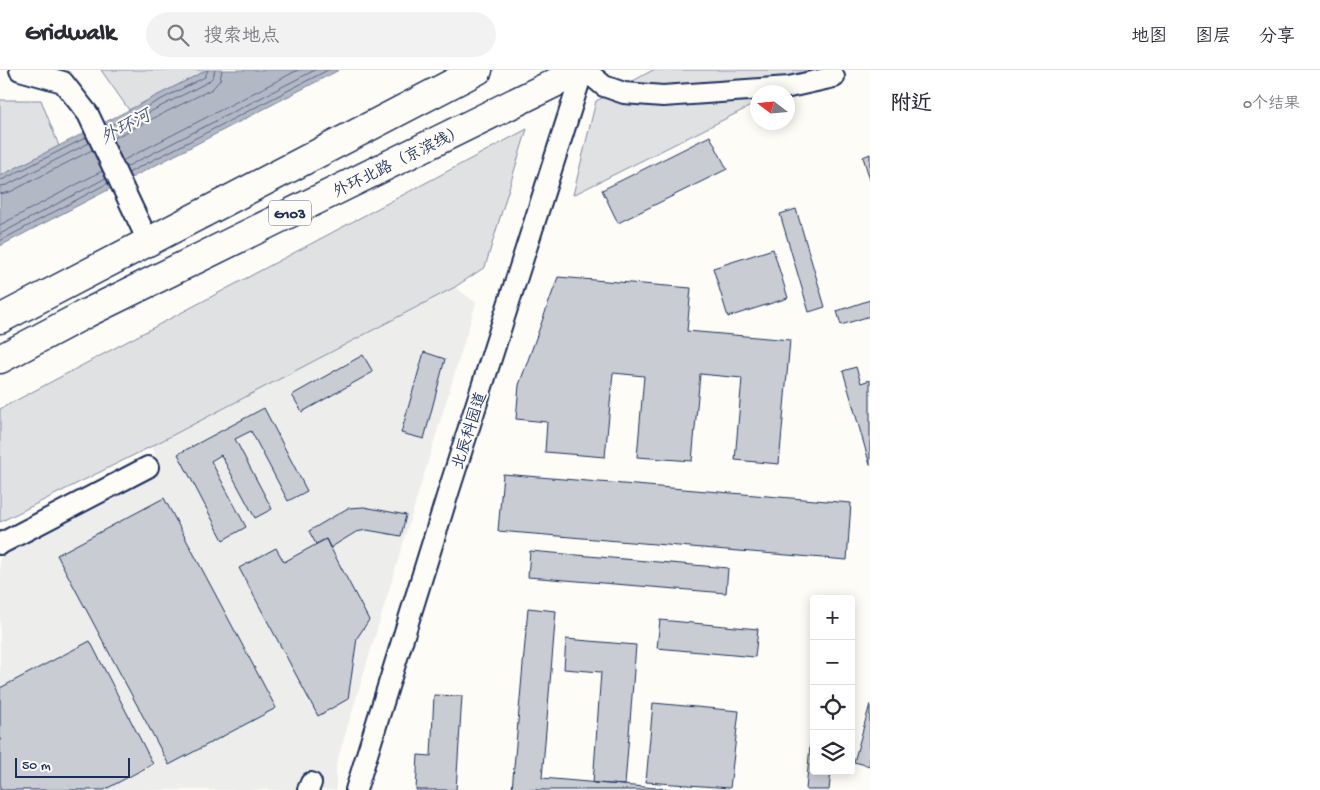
<!DOCTYPE html>
<html lang="zh">
<head>
<meta charset="utf-8">
<style>
	body { margin:0; font-family:"Gochi Hand","LXGW WenKai TC",sans-serif; background:#f2f2f3; color:#2b2b33 }
	.controls { position:absolute; right:15px; bottom:15px; display:grid; overflow:hidden; border-radius:5px; box-shadow:0 2px 12px #0003 }
	.controls button { width:45px; height:45px; display:grid; place-items:center; padding:0; border:0; border-bottom:1px solid #e1e1e2; background:#fff; color:#2b2b33; font:25px sans-serif }
	.compass { position:absolute; left:750px; top:15px; width:45px; height:45px; border-radius:50%; background:#fff; box-shadow:0 2px 12px #0003; rotate:286deg }
	.scale { position:absolute; left:15px; bottom:12px; width:115px; box-sizing:border-box; padding-left:5px; border:2px solid #1b2f5e; border-top:0; font-size:14px; line-height:18px; white-space:nowrap; color:#1b2f5e; -webkit-text-stroke:4px #fdfcf7; paint-order:stroke }
	.list { margin:0; padding:0; list-style:none }
	h2 { display:flex; justify-content:space-between; align-items:center; height:65px; margin:0; padding:0 20px; font-size:21px }
	h2 small { font-size:16px; font-weight:400; color:#7c7c81 }
	.icon { flex:none; width:28px; height:28px; fill:none; stroke:currentColor; stroke-width:2; stroke-linecap:round; stroke-linejoin:round }
	.map { position:relative; flex:none; width:870px; height:720px; overflow:hidden }
	header { display:flex; align-items:center; gap:30px; box-sizing:border-box; height:70px; padding:0 25px; background:#fff; border-bottom:1px solid #e1e1e2 }
	header strong { font-size:24px }
	nav { display:flex; gap:28px; margin-inline-start:auto; font-size:18px }
	.search { width:350px; height:45px; background:#f2f2f3; display:flex; align-items:center; gap:12px; box-sizing:border-box; padding:0 18px; border-radius:28px; color:#7c7c81; font-size:19px }
	main { display:flex }
	aside { flex:1; background:#fff }
	.map>svg:first-child { display:block }
	.built { fill:#edeeec }
	.green { fill:#e0e1e3; stroke:#7e88a0 }
	.water { fill:#b3b8c5; stroke:#76819c }
	.lines { fill:none; stroke-linecap:round; stroke-linejoin:round }
	.shore { stroke:#586687; stroke-width:1 }
	.building { fill:#c9ccd3; stroke:#1b2f5e }
	.minor-casing { stroke:#1b2f5e; stroke-width:24 }
	.highway-casing { stroke:#1b2f5e; stroke-width:31 }
	.minor { stroke:#fdfcf7; stroke-width:20 }
	.highway { stroke:#fdfcf7; stroke-width:28 }
	.labels { text-anchor:middle; stroke-width:4; stroke-linejoin:round; paint-order:stroke }
	.shield { fill:#fdfcf7; stroke:#5f6c8c; stroke-width:1 }
	.shield-label { font-size:15px; font-weight:bold; fill:#1b2f5e }
	.street-label { font-size:16px; fill:#1b2f5e; stroke:#fdfcf7 }
	.water-label { font-size:18px; font-style:italic; fill:#49587d; stroke:#fdfcf7 }
</style>
</head>
<body>
<header>
<strong>Gridwalk</strong>
<div class="search"><svg class="icon" aria-label="search" viewBox="0 0 24 24"><circle cx="10" cy="10" r="6"/><path d="M15 15l6 6"/></svg>搜索地点</div>
<nav><a>地图</a><a>图层</a><a>分享</a></nav>
</header>
<main>
<div class="map">
<svg width="870" height="720" viewBox="0 0 870 720">
	<rect width="100%" height="100%" fill="#fdfcf7"/>
	<filter id="ink" filterUnits="userSpaceOnUse"><feTurbulence type="fractalNoise" baseFrequency=".02" numOctaves="2"/><feDisplacementMap in="SourceGraphic" scale="10" xChannelSelector="R" yChannelSelector="G"/><feConvolveMatrix kernelMatrix="1 2 1 2 8 2 1 2 1" color-interpolation-filters="sRGB"/></filter>
	<g filter="url(#ink)">
		<path class="built" d="M 455,217 L 476,233 L 336,695 L 336,720 L 0,720 L 0,487 L 160,400 L 152,376 Z"/>
		<path class="green" d="M 101,0 L 207,0 L 129,40 Z
			M 653,0 L 823,0 L 758,22 L 757,33 L 573,125 L 596,31 Z
			M 0,30 L 41,30 L 59,76 L 0,106 Z
			M 527,59 L 485,197 L 455,217 L 152,376 L 0,452 L 0,339 Z"/>
		<path class="water" d="M 207,0 L 339,0 L 0,176 L 0,106 Z"/>
		<g class="lines">
			<path class="shore" d="M 107,57 L 205,7 L 208,0
				M 109,63 L 208,12 L 213,7 L 215,0
				M 112,69 L 212,19 L 220,10 L 222,0
				M 122,91 L 298,0
				M 126,97 L 315,0
				M 128,103 L 328,0
				M 0,110 L 4,109 L 87,67
				M 0,116 L 7,115 L 89,73
				M 0,124 L 10,122 L 92,80
				M 0,155 L 102,101
				M 0,164 L 106,108
				M 0,171 L 108,113"/>
		</g>
		<path class="building" d="M 710,66 L 727,99 L 618,153 L 602,120 Z
			M 870,84 L 870,110 L 863,87 Z
			M 796,139 L 825,237 L 809,242 L 780,144 Z
			M 773,179 L 788,228 L 728,247 L 713,198 Z
			M 558,207 L 691,218 L 687,261 L 790,270 L 779,394 L 735,390 L 742,308 L 700,304 L 692,391 L 637,387 L 644,306 L 613,303 L 605,387 L 545,382 L 547,352 L 516,349 L 519,315 Z
			M 870,230 L 870,246 L 841,255 L 837,241 Z
			M 424,282 L 445,289 L 424,369 L 401,363 Z
			M 363,285 L 373,302 L 302,342 L 292,325 Z
			M 856,297 L 861,313 L 870,310 L 870,395 L 843,301 Z
			M 264,338 L 307,421 L 288,431 L 251,361 L 235,369 L 272,439 L 255,448 L 221,385 L 211,391 L 246,457 L 223,470 L 178,384 Z
			M 503,404 L 851,433 L 847,490 L 498,461 Z
			M 164,428 L 276,638 L 169,695 L 57,485 Z
			M 364,437 L 406,445 L 401,466 L 367,460 L 356,462 L 330,478 L 326,469 L 316,474 L 309,461 L 348,438 Z
			M 326,469 L 369,550 L 357,568 L 348,629 L 318,646 L 239,498 L 276,478 L 284,492 Z
			M 530,481 L 728,498 L 726,523 L 528,507 Z
			M 528,538 L 556,541 L 542,708 L 679,720 L 512,720 Z
			M 660,550 L 758,559 L 755,587 L 657,578 Z
			M 566,569 L 636,575 L 625,715 L 593,713 L 601,602 L 564,599 Z
			M 90,571 L 153,694 L 104,720 L 0,720 L 0,618 Z
			M 434,625 L 462,626 L 456,720 L 416,720 L 418,685 L 431,686 Z
			M 814,632 L 814,701 L 831,701 L 829,720 L 806,720 Z
			M 653,633 L 739,641 L 730,718 L 646,712 Z
			M 870,634 L 870,696 L 854,692 Z"/>
		<g class="lines">
			<g class="minor-casing">
				<path id="minor" d="M 20,0 L 63,12 L 88,44 L 148,171
					M 585,0 L 604,16 L 624,23 L 663,26 L 789,17 L 834,7
					M 0,474 L 148,397
					M 308,720 L 311,713
					M 356,720 L 449,420 L 583,0"/>
			</g>
			<g class="highway-casing">
				<path id="highway" d="M 0,249 L 478,0
					M 0,289 L 87,243 L 581,0"/>
			</g>
			<use href="#minor" class="minor"/>
			<use href="#highway" class="highway"/>
		</g>
	</g>
	<g class="labels">
		<rect class="shield" x="269" y="130.5" width="42" height="25" rx="4"/>
		<g class="shield-label">
			<text x="290" y="148">G103</text>
		</g>
		<g class="street-label">
			<text transform="translate(398 90) rotate(-26)" y="6">外环北路（京滨线）</text>
			<text transform="translate(468 360) rotate(-72)" y="6">北辰科园道</text>
		</g>
		<g class="water-label">
			<text transform="translate(125 56) rotate(-28)" y="6">外环河</text>
		</g>
	</g>
</svg>
<div class="controls">
<button>+</button>
<button>−</button>
<button><svg class="icon" aria-label="locate" viewBox="0 0 24 24"><circle cx="12" cy="12" r="6"/><path d="M12 2v4M12 18v4M2 12h4M18 12h4"/></svg></button>
<button><svg class="icon" aria-label="layers" viewBox="0 0 24 24"><path d="M12 4l9 5-9 5-9-5zM3 14l9 5 9-5"/></svg></button>
</div>
<svg class="compass" viewBox="-18 -18 36 36"><path d="M0-13l5 13h-10z" fill="#e53935"/><path d="M0 13l5-13h-10z" fill="#7c7c81"/></svg>
<div class="scale">50 m</div>
</div>
<aside>
<h2>附近<small>0个结果</small></h2>
<ul class="list">
</ul>
</aside>
</main>
</body>
</html>
